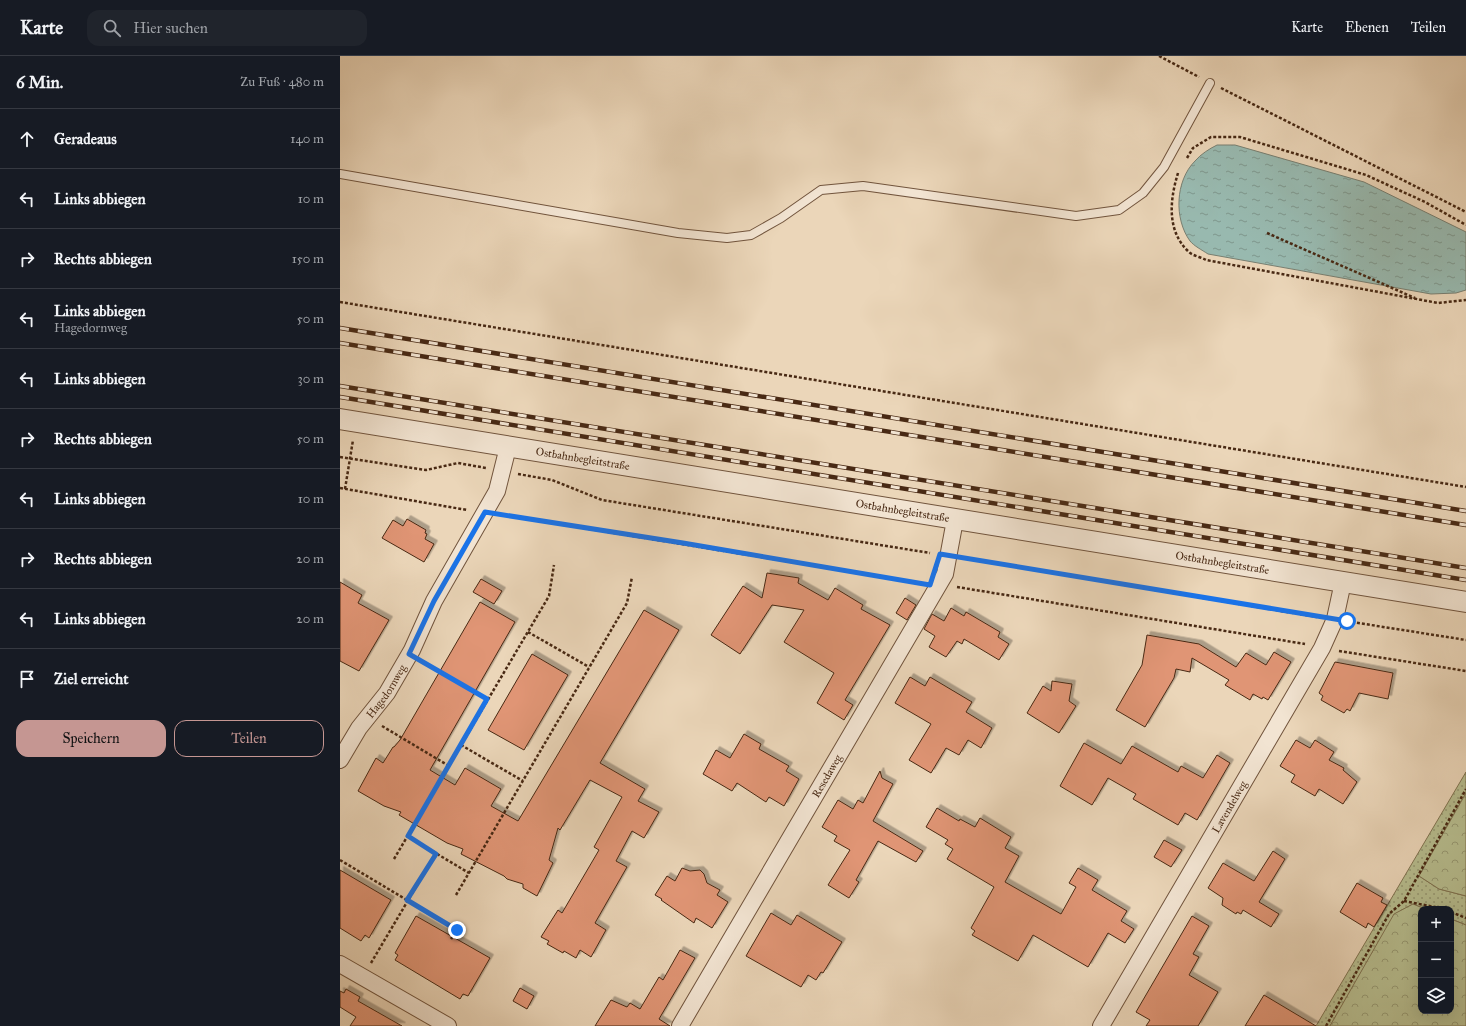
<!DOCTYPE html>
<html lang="de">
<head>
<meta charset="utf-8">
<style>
	body { margin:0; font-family:"IM FELL Great Primer",serif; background:#20242c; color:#f1f3f6 }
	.controls { position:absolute; right:12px; bottom:12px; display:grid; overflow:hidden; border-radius:8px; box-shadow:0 4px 16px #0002 }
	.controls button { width:36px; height:36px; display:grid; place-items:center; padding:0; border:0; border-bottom:1px solid #363941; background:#171b24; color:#f1f3f6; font:20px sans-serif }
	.stop { position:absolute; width:12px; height:12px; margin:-9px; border:3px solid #1a73e8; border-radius:50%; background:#fff }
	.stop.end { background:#1a73e8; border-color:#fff; box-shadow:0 1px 4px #0008 }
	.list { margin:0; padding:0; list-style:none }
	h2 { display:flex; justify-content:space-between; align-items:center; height:52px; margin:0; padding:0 16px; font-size:17px }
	h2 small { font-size:13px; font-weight:400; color:#9ea1a6 }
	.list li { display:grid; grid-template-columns:26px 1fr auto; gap:12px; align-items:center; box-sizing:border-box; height:60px; padding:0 16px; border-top:1px solid #363941 }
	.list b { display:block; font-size:15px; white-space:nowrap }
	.list p { margin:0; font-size:13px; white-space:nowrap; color:#9ea1a6 }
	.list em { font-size:13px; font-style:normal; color:#9ea1a6 }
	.actions { display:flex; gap:8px; padding:12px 16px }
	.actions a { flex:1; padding:9px 0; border:1px solid #c59692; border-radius:12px; text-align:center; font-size:14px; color:#c59692 }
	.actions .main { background:#c59692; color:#111 }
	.icon { flex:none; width:22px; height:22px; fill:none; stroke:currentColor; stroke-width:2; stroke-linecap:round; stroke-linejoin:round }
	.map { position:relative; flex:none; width:1126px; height:970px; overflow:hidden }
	header { display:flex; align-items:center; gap:24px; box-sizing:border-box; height:56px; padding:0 20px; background:#171b24; border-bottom:1px solid #363941 }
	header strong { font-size:19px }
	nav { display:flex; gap:22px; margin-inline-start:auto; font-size:14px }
	.search { width:280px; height:36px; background:#20242c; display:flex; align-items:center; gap:10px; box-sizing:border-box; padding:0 14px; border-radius:12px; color:#9ea1a6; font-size:15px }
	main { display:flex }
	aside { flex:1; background:#171b24 }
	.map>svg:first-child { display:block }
	.grass { fill:url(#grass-dots); stroke:#807452 }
	.forest { fill:url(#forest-crowns); stroke:#807452 }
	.water { fill:url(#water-ripples); stroke:#787f71 }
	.building { fill:#e09575; stroke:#482914; filter:url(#shadow) }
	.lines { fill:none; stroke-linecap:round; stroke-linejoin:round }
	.service-casing { stroke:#71543d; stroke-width:10 }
	.minor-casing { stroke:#71543d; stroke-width:18 }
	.tertiary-casing { stroke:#71543d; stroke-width:22 }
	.path { stroke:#482914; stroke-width:2.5; stroke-dasharray:3 2; stroke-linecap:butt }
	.service { stroke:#f2e4d2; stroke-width:8 }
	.minor { stroke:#f2e4d2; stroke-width:16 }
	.tertiary { stroke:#f2e4d2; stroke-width:20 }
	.rail-casing { stroke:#482914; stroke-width:4.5 }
	.rail { stroke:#f2e4d2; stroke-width:3; stroke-dasharray:9; stroke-linecap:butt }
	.route { stroke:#1a73e8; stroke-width:5 }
	.labels { text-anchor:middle; stroke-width:4; stroke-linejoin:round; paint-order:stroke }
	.street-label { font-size:11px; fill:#482914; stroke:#f2e4d2 }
</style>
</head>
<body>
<header>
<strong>Karte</strong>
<div class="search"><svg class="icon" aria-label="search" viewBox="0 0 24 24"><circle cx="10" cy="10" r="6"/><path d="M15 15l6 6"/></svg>Hier suchen</div>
<nav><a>Karte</a><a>Ebenen</a><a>Teilen</a></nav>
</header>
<main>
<aside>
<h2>6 Min.<small>Zu Fuß · 480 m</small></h2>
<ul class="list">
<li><svg class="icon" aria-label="ahead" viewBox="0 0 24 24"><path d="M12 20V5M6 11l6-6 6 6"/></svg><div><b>Geradeaus</b></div><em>140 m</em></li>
<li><svg class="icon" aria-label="left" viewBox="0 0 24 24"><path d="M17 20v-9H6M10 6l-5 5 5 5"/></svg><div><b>Links abbiegen</b></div><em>10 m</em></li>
<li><svg class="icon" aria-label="right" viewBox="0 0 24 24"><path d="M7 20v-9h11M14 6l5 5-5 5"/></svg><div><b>Rechts abbiegen</b></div><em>150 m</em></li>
<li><svg class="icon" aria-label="left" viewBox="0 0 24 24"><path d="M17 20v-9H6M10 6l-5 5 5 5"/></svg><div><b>Links abbiegen</b><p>Hagedornweg</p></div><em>50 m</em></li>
<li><svg class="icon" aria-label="left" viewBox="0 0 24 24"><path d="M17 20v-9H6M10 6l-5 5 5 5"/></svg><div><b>Links abbiegen</b></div><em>30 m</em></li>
<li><svg class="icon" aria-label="right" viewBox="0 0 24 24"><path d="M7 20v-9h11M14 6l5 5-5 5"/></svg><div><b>Rechts abbiegen</b></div><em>50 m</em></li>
<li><svg class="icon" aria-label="left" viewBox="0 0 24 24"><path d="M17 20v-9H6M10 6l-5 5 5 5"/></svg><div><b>Links abbiegen</b></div><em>10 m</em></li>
<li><svg class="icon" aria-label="right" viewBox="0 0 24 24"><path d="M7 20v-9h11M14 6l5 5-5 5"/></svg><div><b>Rechts abbiegen</b></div><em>20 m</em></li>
<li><svg class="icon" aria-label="left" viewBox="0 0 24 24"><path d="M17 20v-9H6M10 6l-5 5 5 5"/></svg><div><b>Links abbiegen</b></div><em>20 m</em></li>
<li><svg class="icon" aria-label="arrive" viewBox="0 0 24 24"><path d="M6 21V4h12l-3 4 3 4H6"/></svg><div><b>Ziel erreicht</b></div></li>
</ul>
<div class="actions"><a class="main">Speichern</a><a>Teilen</a></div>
</aside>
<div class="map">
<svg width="1126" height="970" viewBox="0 0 1126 970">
	<defs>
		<pattern id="grass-dots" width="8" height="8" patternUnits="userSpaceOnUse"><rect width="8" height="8" fill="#b7be90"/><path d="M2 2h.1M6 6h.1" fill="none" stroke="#979a74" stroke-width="1.8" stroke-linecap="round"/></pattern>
		<pattern id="forest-crowns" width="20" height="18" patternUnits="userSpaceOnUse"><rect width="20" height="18" fill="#b7be90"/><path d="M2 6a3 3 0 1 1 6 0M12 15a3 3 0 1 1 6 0" fill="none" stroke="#979a74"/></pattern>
		<pattern id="water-ripples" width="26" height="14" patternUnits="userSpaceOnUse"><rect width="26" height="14" fill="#98b9af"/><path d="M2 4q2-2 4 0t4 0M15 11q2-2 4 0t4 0" fill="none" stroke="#7e968d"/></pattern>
		<filter id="shadow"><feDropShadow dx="3.5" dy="-3.5" stdDeviation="0" flood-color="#0004"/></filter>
	</defs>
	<rect width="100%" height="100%" fill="#ebd6b9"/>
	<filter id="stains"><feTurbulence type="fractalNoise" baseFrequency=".005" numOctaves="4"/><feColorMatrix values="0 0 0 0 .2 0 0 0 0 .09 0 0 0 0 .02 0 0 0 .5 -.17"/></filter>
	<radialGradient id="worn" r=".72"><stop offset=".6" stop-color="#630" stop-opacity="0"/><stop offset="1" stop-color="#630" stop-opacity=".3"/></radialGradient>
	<path class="grass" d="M 1126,716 L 1126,737 L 1079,820 L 1099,833 L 1126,840 L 1126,869 L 1111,863 L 1111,853 L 1085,853 L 1073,848 L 1055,858 L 990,970 L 976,970 Z"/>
	<path class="forest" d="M 1126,737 L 1126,840 L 1099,833 L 1079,820 Z
		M 1073,848 L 1085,853 L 1081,853 L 1081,955 L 1111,955 L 1111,863 L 1126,869 L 1126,970 L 990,970 L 1054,858 Z"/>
	<path class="water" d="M 877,89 L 895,89 L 1024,126 L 1124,175 L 1126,176 L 1126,234 L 1116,237 L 1091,238 L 868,198 C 862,194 854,190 850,185 C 834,163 835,125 855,105 C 861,98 869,93 877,89 Z"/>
	<path class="building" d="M 67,463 L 86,474 L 85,477 L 87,478 L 85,483 L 94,488 L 84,506 L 42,482 L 53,464 L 63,470 Z
		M 427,517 L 459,522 L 458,527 L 488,544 L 495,532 L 523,549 L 521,553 L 550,569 L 505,644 L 513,649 L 504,664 L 477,647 L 494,617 L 444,586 L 464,554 L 432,549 L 400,598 L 371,579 L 403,530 L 422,542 Z
		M 141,523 L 162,535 L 154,548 L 133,536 Z
		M 0,526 L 22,539 L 18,547 L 49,564 L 19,615 L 0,605 Z
		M 565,542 L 576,549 L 567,564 L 556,557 Z
		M 140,546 L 175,566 L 90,714 L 115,729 L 125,712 L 161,733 L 151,750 L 178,765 L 304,554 L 339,574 L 260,707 L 305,733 L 298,745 L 319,756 L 304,782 L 292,775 L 276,805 L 287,811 L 255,867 L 266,874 L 251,901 L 240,894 L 236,902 L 224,895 L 223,897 L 207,888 L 209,885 L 201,881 L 218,854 L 222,857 L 259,794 L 254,791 L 282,741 L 250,724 L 220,774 L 218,772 L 209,804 L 213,807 L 197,840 L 183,832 L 183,828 L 167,823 L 164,820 L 121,798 L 123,793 L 107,787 L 59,759 L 61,756 L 44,750 L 18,735 L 36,702 L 43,707 L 53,691 L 54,691 L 60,684 Z
		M 611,552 L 624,560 L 626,556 L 660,576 L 658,581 L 669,588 L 659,604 L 624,583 L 622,588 L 617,585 L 606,601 L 589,591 L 595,580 L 584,573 L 592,558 L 604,565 Z
		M 807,579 L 859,588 L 896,611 L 906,597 L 926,609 L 934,596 L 951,606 L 928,644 L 923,641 L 922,643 L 913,638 L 910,644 L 885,629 L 889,624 L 852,602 L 850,616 L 836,613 L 834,622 L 805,671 L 776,654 L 802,609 Z
		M 192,598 L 228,619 L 184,694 L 148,674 Z
		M 995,606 L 1053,617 L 1048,643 L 1019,637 L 1010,655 L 1007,653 L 1004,657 L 981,644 L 983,640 L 979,637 Z
		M 570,621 L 585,630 L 590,621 L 632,646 L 626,656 L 652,672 L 641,692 L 628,684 L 619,699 L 606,692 L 591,717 L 569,704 L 591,668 L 555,647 Z
		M 712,625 L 732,628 L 729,645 L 736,650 L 719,677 L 687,657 L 703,630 L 711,635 Z
		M 404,678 L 421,688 L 419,693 L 449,710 L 446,715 L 459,723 L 444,750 L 429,741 L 426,746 L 397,727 L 392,735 L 363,718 L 376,694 L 390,702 Z
		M 956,684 L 970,692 L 975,684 L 994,696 L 989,704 L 1004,712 L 1003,714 L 1017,726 L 1003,748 L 979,733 L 975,740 L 951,726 L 955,719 L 940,710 Z
		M 744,687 L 781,708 L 792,690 L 838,716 L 841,710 L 863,722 L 877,699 L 890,707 L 857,764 L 845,757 L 838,769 L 793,743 L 796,738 L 768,722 L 752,749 L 720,730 Z
		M 540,715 L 542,722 L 553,728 L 533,765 L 583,795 L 576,806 L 538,785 L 516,824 L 519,826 L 509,842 L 488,829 L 510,794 L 494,785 L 497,780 L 482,771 L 498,744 L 513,753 L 518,744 L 523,747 Z
		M 597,752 L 619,765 L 620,763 L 635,771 L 640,762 L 671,781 L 665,792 L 679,800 L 665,826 L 721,858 L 736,831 L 729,827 L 738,812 L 758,824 L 752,834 L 787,855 L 781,865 L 794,873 L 785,887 L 768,877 L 748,911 L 693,879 L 678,905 L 632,879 L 635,875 L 631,872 L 654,831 L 607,803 L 613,793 L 605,788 L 608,784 L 586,771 Z
		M 824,784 L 842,794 L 831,811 L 814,801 Z
		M 933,795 L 945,803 L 919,846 L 939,858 L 931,871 L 903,854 L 901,858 L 897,856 L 896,858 L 882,849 L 883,842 L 868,832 L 883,807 L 914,825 Z
		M 342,812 L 350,815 L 360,814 L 364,818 L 367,827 L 380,834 L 377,839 L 388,846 L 372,872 L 356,862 L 354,867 L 321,844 L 322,843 L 315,839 L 327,820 L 335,825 Z
		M 0,814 L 51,844 L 29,882 L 25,879 L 21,885 L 0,872 Z
		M 1017,827 L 1043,842 L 1041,846 L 1047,849 L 1034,871 L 1028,867 L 1026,872 L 1000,856 Z
		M 431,857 L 451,869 L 457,859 L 502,886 L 483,917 L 481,916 L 476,924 L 468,919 L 461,931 L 406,900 Z
		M 76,860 L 150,902 L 128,940 L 123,938 L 120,943 L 55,904 L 58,899 L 55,897 Z
		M 852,860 L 869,870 L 853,898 L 859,901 L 849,919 L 878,936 L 858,970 L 806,970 L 810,964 L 796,956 Z
		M 340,894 L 355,902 L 319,963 L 330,970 L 255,970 L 271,944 L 287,951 L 290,947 L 300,953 L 319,921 L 323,924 Z
		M 180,932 L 194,940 L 187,953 L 173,945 Z
		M 6,933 L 20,941 L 18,945 L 62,970 L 10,970 L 16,961 L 0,951 L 0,935 L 4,937 Z
		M 924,939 L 976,970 L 905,970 Z"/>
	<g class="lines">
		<g class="service-casing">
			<path id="service" d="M 0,118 L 338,177 L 387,182 L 411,179 L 441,162 L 481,134 L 523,130 L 736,160 L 779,154 L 803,137 L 824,111 L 870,27"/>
		</g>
		<g class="minor-casing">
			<g id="minor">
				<path id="s1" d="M 0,704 L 19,672 L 47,637 L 72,594 L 94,545 L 157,435 L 168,391"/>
				<path d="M 0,908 L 108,970"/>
				<path id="s2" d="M 340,970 L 605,518 L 615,464"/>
				<path id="s3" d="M 761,970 L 982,592 L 995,563 L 1003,526"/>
			</g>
		</g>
		<g class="tertiary-casing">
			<g id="tertiary">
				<path id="s4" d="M 0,363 L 1126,546"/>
			</g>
		</g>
		<path class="path" d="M 819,0 L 859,21
			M 881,32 L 1126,156
			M 847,102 L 853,92 L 871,81 L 900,81 L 1026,119 L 1085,146 L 1126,169
			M 838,117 C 830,143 826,175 849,196 C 853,200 861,201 866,204 L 1098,247 L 1126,244
			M 927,177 L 1075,242
			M 0,246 L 1126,431
			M 0,401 L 86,414 L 118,407 L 146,412
			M 178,418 L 212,424 L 262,444 L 590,497
			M 0,432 L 127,454
			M 5,433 L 13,384
			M 164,459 L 580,527
			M 625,502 L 977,561
			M 617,531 L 965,588
			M 1012,566 L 1126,584
			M 188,576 L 249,611
			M 999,595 L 1126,615
			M 84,606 L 147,643
			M 42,670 L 109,710
			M 121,689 L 183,725
			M 67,780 L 129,817
			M 54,803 L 209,540 L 214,509
			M 0,804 L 117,874 L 111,883
			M 116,839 L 287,547 L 292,521
			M 1064,845 L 1105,853
			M 1111,856 L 1126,862
			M 31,907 L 96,797
			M 986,970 L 1049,858 L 1064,845 L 1126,733"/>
		<use href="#service" class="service"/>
		<use href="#minor" class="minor"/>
		<use href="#tertiary" class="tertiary"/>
		<g class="rail-casing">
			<path id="rail" d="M 0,272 L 1126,455
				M 0,287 L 1126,469
				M 0,330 L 1126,512
				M 0,341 L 1126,524"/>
		</g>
		<use href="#rail" class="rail"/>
	</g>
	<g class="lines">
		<path class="route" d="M 117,874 L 67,844 L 96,798 L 68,780 L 147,643 L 69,598 L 94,545 L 145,456 L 343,487 L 590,529 L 600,498 L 1007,565"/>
	</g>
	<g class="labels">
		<g class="street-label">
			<text dy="4" stroke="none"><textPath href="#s4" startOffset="246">Ostbahnbegleitstraße</textPath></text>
			<text dy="4" stroke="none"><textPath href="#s4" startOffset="570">Ostbahnbegleitstraße</textPath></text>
			<text dy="4" stroke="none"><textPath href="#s4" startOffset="894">Ostbahnbegleitstraße</textPath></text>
			<text dy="4" stroke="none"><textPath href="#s1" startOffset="83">Hagedornweg</textPath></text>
			<text dy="4" stroke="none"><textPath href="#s2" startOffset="290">Resedaweg</textPath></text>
			<text dy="4" stroke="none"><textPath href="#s3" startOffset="254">Lavendelweg</textPath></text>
		</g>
	</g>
	<rect width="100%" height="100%" filter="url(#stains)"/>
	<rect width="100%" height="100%" fill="url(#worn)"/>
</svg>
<div class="controls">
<button>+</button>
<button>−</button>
<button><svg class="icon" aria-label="layers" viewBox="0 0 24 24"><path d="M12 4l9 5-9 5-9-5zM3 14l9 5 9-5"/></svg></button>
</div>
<div class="stop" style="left:1007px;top:565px"></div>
<div class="stop end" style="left:117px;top:874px"></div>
</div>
</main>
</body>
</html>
